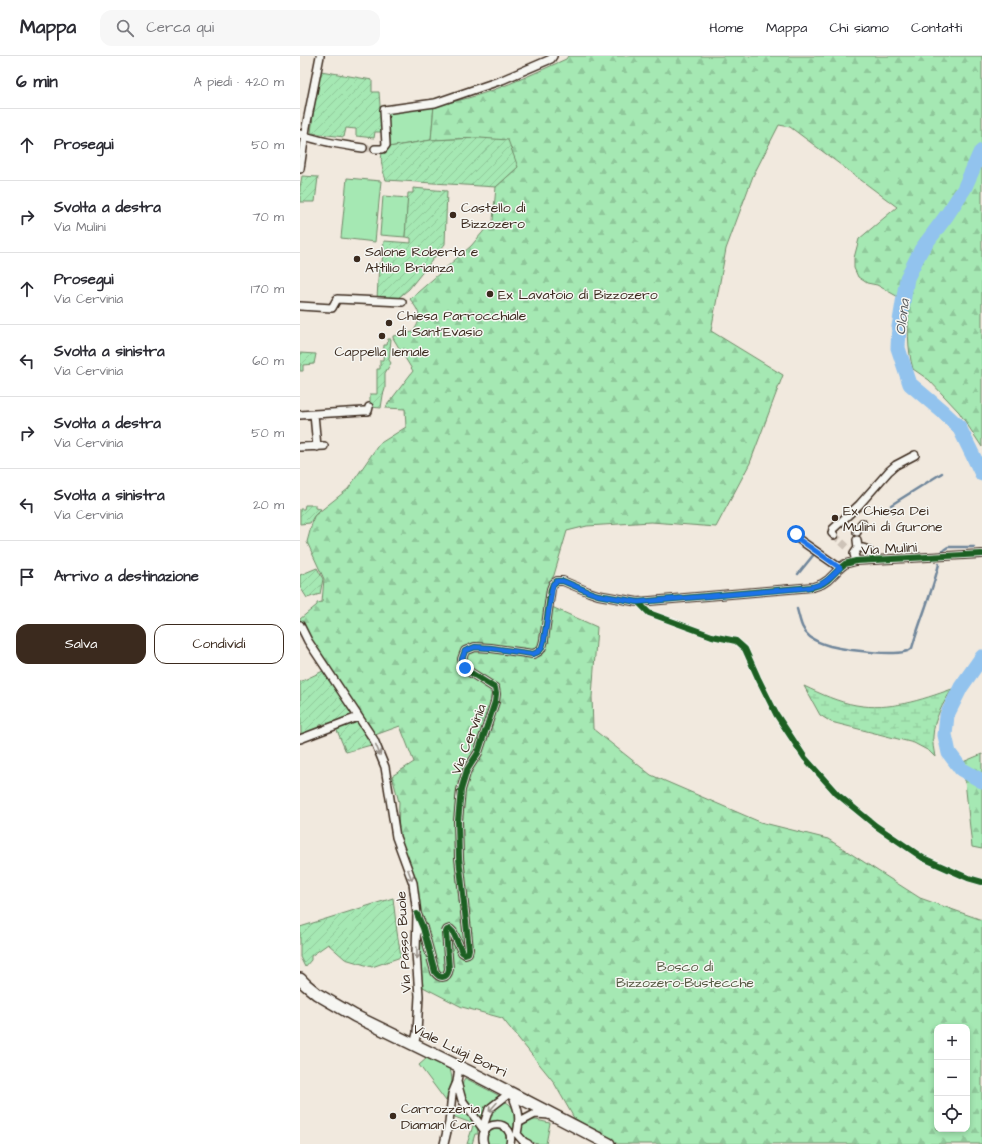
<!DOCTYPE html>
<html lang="it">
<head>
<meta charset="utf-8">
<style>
	body { margin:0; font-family:"Architects Daughter",sans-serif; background:#f7f7f7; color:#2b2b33 }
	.controls { position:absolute; right:12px; bottom:12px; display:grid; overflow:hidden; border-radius:8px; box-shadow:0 2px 6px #0003 }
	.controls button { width:36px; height:36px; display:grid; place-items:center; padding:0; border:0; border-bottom:1px solid #e1e1e2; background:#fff; color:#2b2b33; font:20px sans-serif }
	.stop { position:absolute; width:12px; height:12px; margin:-9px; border:3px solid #1a73e8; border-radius:50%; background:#fff }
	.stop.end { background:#1a73e8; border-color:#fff; box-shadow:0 1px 4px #0008 }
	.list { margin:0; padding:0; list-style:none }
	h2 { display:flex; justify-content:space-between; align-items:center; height:52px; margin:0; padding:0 16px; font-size:17px }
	h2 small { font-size:13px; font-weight:400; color:#7c7c81 }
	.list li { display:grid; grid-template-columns:26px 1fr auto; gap:12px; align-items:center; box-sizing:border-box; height:72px; padding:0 16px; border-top:1px solid #e1e1e2 }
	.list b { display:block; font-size:15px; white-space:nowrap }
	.list p { margin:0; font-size:13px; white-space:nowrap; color:#7c7c81 }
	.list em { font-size:13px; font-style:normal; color:#7c7c81 }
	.actions { display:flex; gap:8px; padding:12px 16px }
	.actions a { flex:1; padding:9px 0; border:1px solid #3b2a1e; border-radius:12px; text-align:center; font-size:14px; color:#3b2a1e }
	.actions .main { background:#3b2a1e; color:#fff }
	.icon { flex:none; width:22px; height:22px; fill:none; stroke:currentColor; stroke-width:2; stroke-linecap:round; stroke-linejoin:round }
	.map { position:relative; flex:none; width:682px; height:1088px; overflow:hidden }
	header { display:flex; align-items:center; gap:24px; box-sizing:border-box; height:56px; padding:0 20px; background:#fff; border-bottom:1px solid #e1e1e2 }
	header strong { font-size:19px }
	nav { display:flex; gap:22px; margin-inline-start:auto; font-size:14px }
	.search { width:280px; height:36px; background:#f7f7f7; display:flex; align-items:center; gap:10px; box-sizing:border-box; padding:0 14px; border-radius:12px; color:#7c7c81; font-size:15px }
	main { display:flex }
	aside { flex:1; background:#fff }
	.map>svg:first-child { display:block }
	.green { fill:#a5e8b3; stroke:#708968 }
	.forest { fill:url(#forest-firs); stroke:#708968; fill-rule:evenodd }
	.wetland { fill:url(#wetland-marsh); stroke:#708968 }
	.garden { fill:url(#garden-furrows); stroke:#708968 }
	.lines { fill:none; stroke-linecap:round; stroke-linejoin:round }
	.stream { stroke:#6f869b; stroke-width:2.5 }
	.river { stroke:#92c3ee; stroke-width:15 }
	.street-tunnel { stroke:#cdc3b8; stroke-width:7; stroke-dasharray:7 3.5; stroke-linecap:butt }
	.street-casing { stroke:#3b2a1e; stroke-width:10 }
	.secondary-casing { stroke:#3b2a1e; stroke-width:14 }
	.street { stroke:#f6f6f2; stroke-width:7 }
	.secondary { stroke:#f6f6f2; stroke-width:11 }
	.cycleway-casing { stroke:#f6f6f2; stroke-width:8 }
	.cycleway { stroke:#1b5e20; stroke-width:6 }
	.oneway { stroke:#989088 }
	.route { stroke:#1a73e8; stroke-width:5 }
	.poi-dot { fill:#3b2a1e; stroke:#f6f6f2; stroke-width:1.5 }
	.labels { text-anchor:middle; stroke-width:3; stroke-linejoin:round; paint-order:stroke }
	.poi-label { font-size:14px; fill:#3b2a1e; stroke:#f6f6f2; text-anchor:start }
	.street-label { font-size:14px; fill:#3b2a1e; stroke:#f6f6f2 }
	.park-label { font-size:14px; fill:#565a43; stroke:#f6f6f2 }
	.water-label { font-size:15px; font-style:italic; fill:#55585c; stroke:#f6f6f2 }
</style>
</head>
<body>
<header>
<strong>Mappa</strong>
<div class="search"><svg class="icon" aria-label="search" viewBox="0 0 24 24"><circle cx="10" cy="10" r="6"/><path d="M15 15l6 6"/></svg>Cerca qui</div>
<nav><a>Home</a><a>Mappa</a><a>Chi siamo</a><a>Contatti</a></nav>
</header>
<main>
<aside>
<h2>6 min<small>A piedi · 420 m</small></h2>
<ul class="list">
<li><svg class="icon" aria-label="ahead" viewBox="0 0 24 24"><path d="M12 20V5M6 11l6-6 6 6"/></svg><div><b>Prosegui</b></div><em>50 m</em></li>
<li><svg class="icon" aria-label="right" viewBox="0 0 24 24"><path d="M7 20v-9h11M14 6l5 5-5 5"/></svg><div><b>Svolta a destra</b><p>Via Mulini</p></div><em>70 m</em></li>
<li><svg class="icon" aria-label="ahead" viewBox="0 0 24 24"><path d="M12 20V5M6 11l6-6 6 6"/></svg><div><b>Prosegui</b><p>Via Cervinia</p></div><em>170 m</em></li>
<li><svg class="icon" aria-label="left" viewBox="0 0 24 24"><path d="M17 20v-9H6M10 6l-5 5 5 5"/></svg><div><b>Svolta a sinistra</b><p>Via Cervinia</p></div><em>60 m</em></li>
<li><svg class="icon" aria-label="right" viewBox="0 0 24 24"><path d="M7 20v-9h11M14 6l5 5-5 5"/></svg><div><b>Svolta a destra</b><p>Via Cervinia</p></div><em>50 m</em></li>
<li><svg class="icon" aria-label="left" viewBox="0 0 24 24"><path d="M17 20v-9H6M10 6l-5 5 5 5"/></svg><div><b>Svolta a sinistra</b><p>Via Cervinia</p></div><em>20 m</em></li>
<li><svg class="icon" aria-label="arrive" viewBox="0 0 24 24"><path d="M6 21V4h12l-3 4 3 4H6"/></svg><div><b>Arrivo a destinazione</b></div></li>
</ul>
<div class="actions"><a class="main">Salva</a><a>Condividi</a></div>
</aside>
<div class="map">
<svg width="682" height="1088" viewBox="0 0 682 1088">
	<defs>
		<pattern id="forest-firs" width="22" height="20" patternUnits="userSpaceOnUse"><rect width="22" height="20" fill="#a5e8b3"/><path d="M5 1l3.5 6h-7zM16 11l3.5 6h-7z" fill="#8fc79a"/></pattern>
		<pattern id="wetland-marsh" width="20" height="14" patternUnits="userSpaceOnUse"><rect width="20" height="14" fill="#a5e8b3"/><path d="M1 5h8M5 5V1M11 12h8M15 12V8" fill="none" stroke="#8fc79a"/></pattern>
		<pattern id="garden-furrows" width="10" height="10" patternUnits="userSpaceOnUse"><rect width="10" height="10" fill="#a5e8b3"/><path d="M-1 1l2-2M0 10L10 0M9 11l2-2" fill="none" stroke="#8fc79a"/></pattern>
	</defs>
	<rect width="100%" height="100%" fill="#f1e9de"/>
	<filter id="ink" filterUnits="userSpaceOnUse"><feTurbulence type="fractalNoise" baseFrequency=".025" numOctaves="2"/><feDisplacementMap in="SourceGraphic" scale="8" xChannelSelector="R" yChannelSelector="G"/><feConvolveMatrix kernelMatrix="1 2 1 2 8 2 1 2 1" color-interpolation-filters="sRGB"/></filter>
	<g filter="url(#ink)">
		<path class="green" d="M 134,49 L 131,84 L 89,91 L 90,84 L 87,56 Z
			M 47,122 L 81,125 L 75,186 L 41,182 Z
			M 83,140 L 108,142 L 105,181 L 80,179 Z
			M 127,1002 L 150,1013 C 154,1026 151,1033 146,1045 L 119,1009 Z
			M 165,1022 L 200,1040 C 191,1046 187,1052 182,1062 C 174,1053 156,1034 165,1022 Z
			M 206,1046 C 217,1052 214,1063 214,1074 L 212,1076 L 187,1069 C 191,1057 194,1049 206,1046 Z
			M 163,1050 L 177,1070 L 178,1078 L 175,1078 L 172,1088 L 167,1088 L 173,1070 L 171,1067 L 152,1060 Z
			M 228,1064 L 236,1064 L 250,1067 L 246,1088 C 234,1088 228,1088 221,1077 L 223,1069 Z
			M 195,1073 C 204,1073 209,1079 206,1088 L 188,1088 C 185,1081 188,1075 195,1073 Z"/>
		<path class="forest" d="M 268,0 L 682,0 L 682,391 L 659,356 L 629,324 L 613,313 C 607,292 608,270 609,247 L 577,229 L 567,227 L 558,221 L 554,212 L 554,202 L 559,183 L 597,151 L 490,71 L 479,69 L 453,120 L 426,193 L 411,275 L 483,319 L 450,407 L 416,471 L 351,466 L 287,470 L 267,475 L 254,519 L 248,530 L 245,548 L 297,571 L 292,641 L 293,673 L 351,719 L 460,766 L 528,783 L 620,842 L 682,864 L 682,1088 L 318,1088 L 304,1081 L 274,1062 L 253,1025 L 202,962 L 162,951 L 123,931 L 113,837 L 98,778 L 99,746 L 92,720 L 114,706 L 100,670 L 75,679 L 0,567 L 0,563 L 17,549 L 17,547 L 22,546 L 24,523 L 7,486 L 14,460 L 48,433 L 79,388 L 106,371 L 105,353 L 86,352 L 87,349 L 113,315 L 93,282 L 93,280 L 113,276 C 123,261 120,257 110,243 L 171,190 L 193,164 L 196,131 L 218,111 L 180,82 L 131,84 L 134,49 C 180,43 224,22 266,3 ZM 637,971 L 667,971 L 667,1073 L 637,1073 Z
			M 682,698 L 682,793 L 672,791 L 663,706 Z"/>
		<path class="wetland" d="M 504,630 C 521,638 538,646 556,649 C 589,655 621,644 652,633 C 643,648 634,662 633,680 C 632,687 634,694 635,701 L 629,695 L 614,687 L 531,666 L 520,659 Z"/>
		<path class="garden" d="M 21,15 L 72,24 L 72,36 L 79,36 L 82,76 L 75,76 L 74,82 L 56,80 L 56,73 L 46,72 L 44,81 L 11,77 L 14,51 Z
			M 180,82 L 208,84 L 218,111 L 196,131 L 86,124 C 82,113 78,98 86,89 L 89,91 L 131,84 Z
			M 2,120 L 18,121 L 15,146 L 0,146 L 0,131 Z
			M 113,132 L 147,135 L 145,188 L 109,233 L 97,243 L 77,243 L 79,207 L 82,207 L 84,185 L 111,187 L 111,182 L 105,181 L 108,137 L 113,137 Z
			M 88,283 L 91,283 L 89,304 L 91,307 L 85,317 L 85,333 L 83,339 L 81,352 L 70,351 L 70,338 L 77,338 L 77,313 L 80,313 L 80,304 L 83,304 L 84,289 L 87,289 Z
			M 0,297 L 16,298 L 14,308 L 3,309 L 3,315 L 0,315 Z
			M 5,449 L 15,449 L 15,452 L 21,453 L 14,460 L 10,467 L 0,468 L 0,453 L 4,453 Z
			M 17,512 L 23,523 L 20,538 L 7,542 L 0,531 L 0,519 Z
			M 25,614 L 51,656 L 50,660 L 29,668 L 28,667 L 20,669 L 19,672 L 1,678 L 0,626 Z
			M 57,665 L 71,689 L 46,696 L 36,672 Z
			M 93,842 L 97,876 L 101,901 L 72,911 L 45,903 L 28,888 L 11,900 L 11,904 L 5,911 L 0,901 L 0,871 Z"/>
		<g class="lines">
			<path class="stream" d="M 591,449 L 642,417
				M 642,496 L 645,493 L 648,491 L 674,491
				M 498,518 L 515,497
				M 497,553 C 500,563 501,574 510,581 C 515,585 523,588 530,590 C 543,593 604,603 612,592 C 620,564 632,537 639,508"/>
			<path class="river" d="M 682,95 L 680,97 L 664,133 L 647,159 L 621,194 L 607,222 L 599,271 L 598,292 L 610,328 L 642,355 L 659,371 L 682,418
				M 682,601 L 661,631 L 647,659 L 645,679 L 649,697 L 661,713 L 682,725"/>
			<path class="street-tunnel" d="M 63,92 L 75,93
				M 534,479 L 548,492"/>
			<g class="street-casing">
				<path id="street" d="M 0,78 C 18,86 44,89 63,92
					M 75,93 L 83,93 L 86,89 L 84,54 L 135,47 L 202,24 L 251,3 L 253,0
					M 0,113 L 6,71 L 20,0
					M 0,250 L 32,252 L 37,243 L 102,246
					M 14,358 L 64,355 L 68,355 L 69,351
					M 0,359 L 14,358 L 17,391
					M 0,391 L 24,390
					M 557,476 L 558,472 L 562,467
					M 497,477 L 496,480 L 497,482 L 540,512
					M 534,479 L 532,477 L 533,473 L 559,449 L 589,415 L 596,409 L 615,399
					M 557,484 L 558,492
					M 558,492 C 566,491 572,496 572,504
					M 556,505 L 554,498 L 558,492
					M 0,569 L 8,585 L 74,684 L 85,711 L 96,781 L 113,827 L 117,858 L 116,897 L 119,940 L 117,977 L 114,989
					M 0,683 L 58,661
					M 117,858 L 123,872 L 135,916 C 140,923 147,923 149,913 L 146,876 L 147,874 L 150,873 L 153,876 L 162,896 L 165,898 L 168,897 L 169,893 L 159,802 L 158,765 L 161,734 L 167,714 L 178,697 L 195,646 L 196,638 L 195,632 L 165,613 L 162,603 L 165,595 L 175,591 L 191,592 L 233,598 C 242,595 242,592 244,584 L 251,533 L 253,528 L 257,525 L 263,525 L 289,536 L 298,539 L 338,546 L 513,531 L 522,528 L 528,524 L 540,512 L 545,508 L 556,505 L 682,498
					M 159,1011 L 157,1026 L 162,1044 L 184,1074
					M 220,1066 L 235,1058 L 250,1059
					M 183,1071 L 189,1053 L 198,1046 L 211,1036 C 218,1052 221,1060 217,1078
					M 217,1078 L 224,1086 L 228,1088
					M 144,1088 L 149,1067 L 152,1038 L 157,1026
					M 184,1088 C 176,1064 216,1061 210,1088"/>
			</g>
			<g class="secondary-casing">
				<path id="secondary" d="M 0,923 L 6,929 L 17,938 L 55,960 L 180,1021 L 309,1088"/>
			</g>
			<use href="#street" class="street"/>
			<use href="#secondary" class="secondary"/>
			<g class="cycleway-casing">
				<path id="cycleway" d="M 338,546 L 349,557 L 412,580 L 436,585 L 445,593 L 458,622 L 476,658 L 505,702 L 537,738 L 576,770 L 623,802 L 668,822 L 682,826
					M 117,858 L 123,872 L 135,916 C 140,923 147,923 149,913 L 146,876 L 147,874 L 150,873 L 153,876 L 162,896 L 165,898 L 168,897 L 169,893 L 159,802 L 158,765 L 161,734 L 167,714 L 178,697 L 195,646 L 196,638 L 195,632 L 165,613 L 162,603 L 165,595 L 175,591 L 191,592 L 233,598 C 242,595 242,592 244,584 L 251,533 L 253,528 L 257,525 L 263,525 L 289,536 L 298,539 L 338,546 L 513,531 L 522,528 L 528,524 L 540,512 L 545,508 L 556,505 L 682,498"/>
			</g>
			<use href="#cycleway" class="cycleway"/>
		</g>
		<defs><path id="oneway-shaft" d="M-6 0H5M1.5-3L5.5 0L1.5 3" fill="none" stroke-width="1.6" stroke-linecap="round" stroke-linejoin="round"/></defs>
		<g class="oneway">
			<use href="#oneway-shaft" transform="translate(78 694) rotate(68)"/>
			<use href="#oneway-shaft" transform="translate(110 819) rotate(69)"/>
			<use href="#oneway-shaft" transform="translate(117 897) rotate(89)"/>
			<use href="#oneway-shaft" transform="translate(193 1051) rotate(132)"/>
		</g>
	</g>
	<g class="lines" filter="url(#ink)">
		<path class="route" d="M 165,612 L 162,603 L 165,595 L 175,591 L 191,592 L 233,598 C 242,595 242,592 244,584 L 252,533 L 253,528 L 257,525 L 263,525 L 289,536 L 298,539 L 338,546 L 504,532 C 523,530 527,525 540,512 L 497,482 L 496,478"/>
	</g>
	<g class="poi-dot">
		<circle cx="153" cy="159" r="4"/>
		<circle cx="57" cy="203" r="4"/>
		<circle cx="190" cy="238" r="4"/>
		<circle cx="89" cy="267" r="4"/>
		<circle cx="82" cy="280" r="4"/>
		<circle cx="535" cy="462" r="4"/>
		<circle cx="93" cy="1060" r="4"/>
	</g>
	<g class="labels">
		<g class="poi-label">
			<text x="161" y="156">Castello di<tspan x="161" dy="16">Bizzozero</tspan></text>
			<text x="65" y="200">Salone Roberta e<tspan x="65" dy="16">Attilio Brianza</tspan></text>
			<text x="198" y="243">Ex Lavatoio di Bizzozero</text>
			<text x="97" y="264">Chiesa Parrocchiale<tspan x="97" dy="16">di Sant'Evasio</tspan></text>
			<text x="82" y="300" text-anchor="middle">Cappella Iemale</text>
			<text x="543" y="459">Ex Chiesa Dei<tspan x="543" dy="16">Mulini di Gurone</tspan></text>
			<text x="101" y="1057">Carrozzeria<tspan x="101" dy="16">Diaman Car</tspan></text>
		</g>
		<g class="street-label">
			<text transform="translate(589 492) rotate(-3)" y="5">Via Mulini</text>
			<text transform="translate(168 683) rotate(-69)" y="5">Via Cervinia</text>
			<text transform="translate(103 886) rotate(-93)" y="5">Via Passo Buole</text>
			<text transform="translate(160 994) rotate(26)" y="5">Viale Luigi Borri</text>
		</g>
		<g class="park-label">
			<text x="385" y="915">Bosco di<tspan x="385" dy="16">Bizzozero-Bustecche</tspan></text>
		</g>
		<g class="water-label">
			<text transform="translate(602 261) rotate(-83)" y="5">Olona</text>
		</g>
	</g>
</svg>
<div class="controls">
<button>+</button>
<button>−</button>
<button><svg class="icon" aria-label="locate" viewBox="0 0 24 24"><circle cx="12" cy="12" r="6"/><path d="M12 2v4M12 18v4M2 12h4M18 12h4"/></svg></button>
</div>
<div class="stop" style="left:496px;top:478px"></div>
<div class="stop end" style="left:165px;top:612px"></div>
</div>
</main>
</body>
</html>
